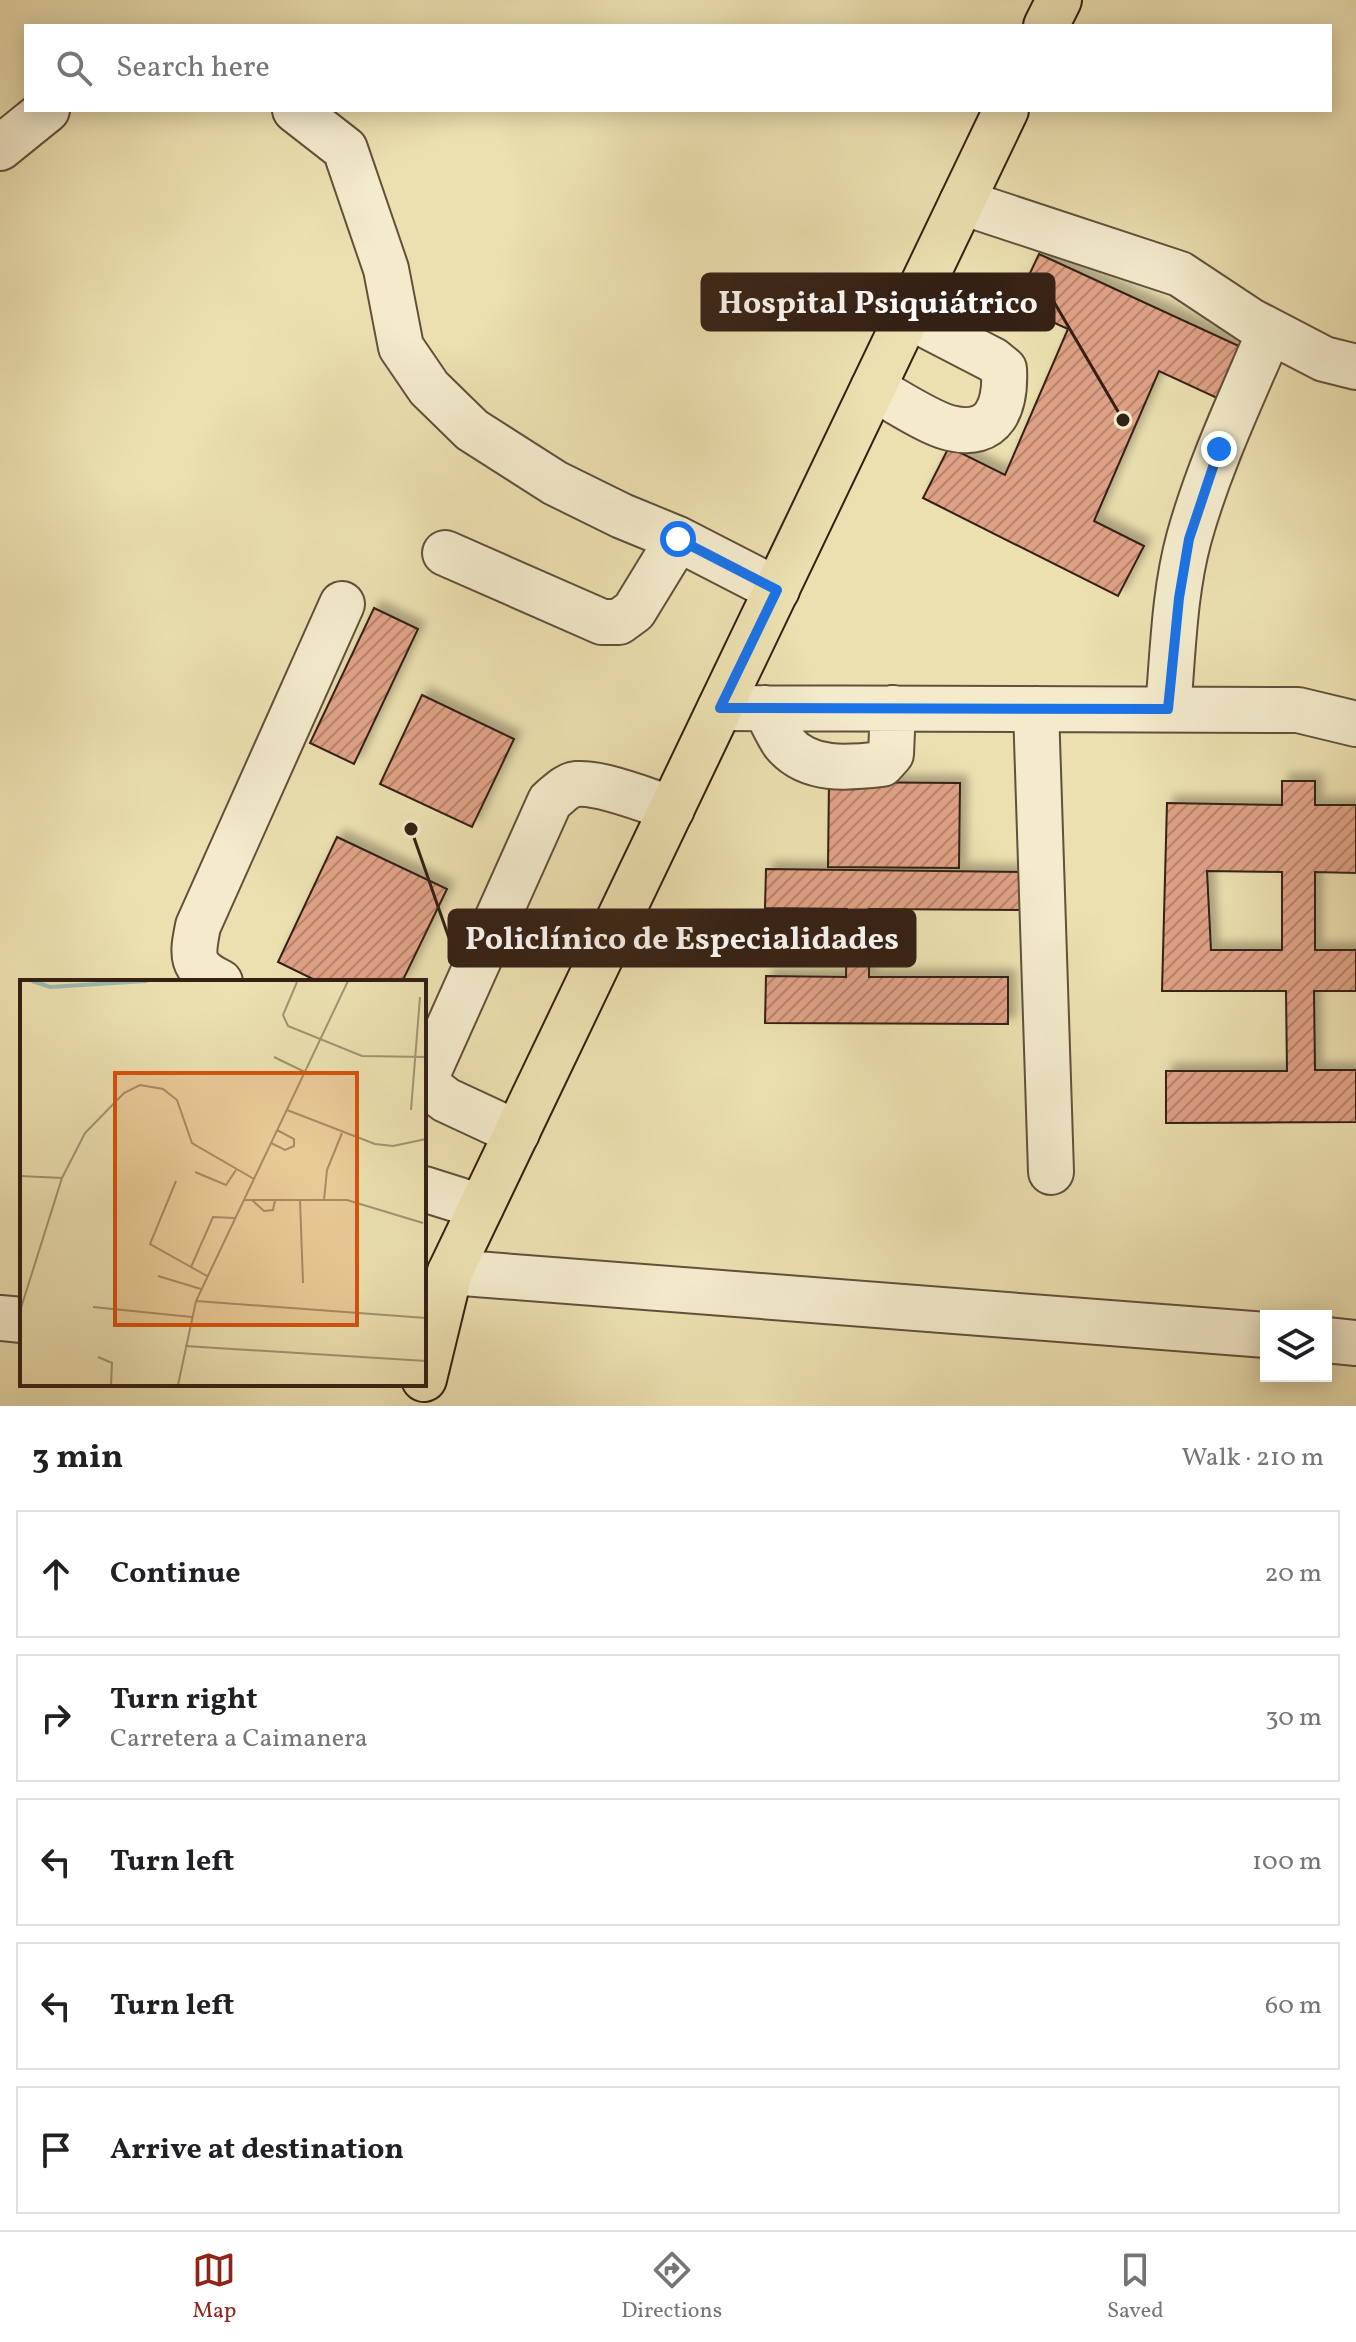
<!DOCTYPE html>
<html lang="en">
<head>
<meta charset="utf-8">
<style>
	body { margin:0; font-family:Vollkorn,serif; background:#f2f2f2; color:#202124 }
	.controls { position:absolute; right:24px; bottom:24px; display:grid; overflow:hidden; border-radius:0px; box-shadow:0 4px 20px #0003 }
	.controls button { width:72px; height:72px; display:grid; place-items:center; padding:0; border:0; border-bottom:2px solid #e0e0e0; background:#fff; color:#202124; font:40px sans-serif }
	.stop { position:absolute; width:24px; height:24px; margin:-18px; border:6px solid #1a73e8; border-radius:50%; background:#fff }
	.stop.end { background:#1a73e8; border-color:#fff; box-shadow:0 2px 8px #0008 }
	.list { margin:0; padding:0; list-style:none }
	h2 { display:flex; justify-content:space-between; align-items:center; height:104px; margin:0; padding:0 32px; font-size:34px }
	h2 small { font-size:26px; font-weight:400; color:#757577 }
	.list li { display:grid; grid-template-columns:52px 1fr auto; gap:24px; align-items:center; box-sizing:border-box; height:128px; margin:0 16px 16px; padding:0 16px; border:2px solid #e0e0e0; border-radius:0px }
	.list b { display:block; font-size:30px; white-space:nowrap }
	.list p { margin:0; font-size:26px; white-space:nowrap; color:#757577 }
	.list em { font-size:26px; font-style:normal; color:#757577 }
	.icon { flex:none; width:44px; height:44px; fill:none; stroke:currentColor; stroke-width:2; stroke-linecap:round; stroke-linejoin:round }
	.map { position:relative; flex:none; width:1356px; height:1406px; overflow:hidden }
	.search { position:absolute; background:#fff; box-shadow:0 4px 20px #0003; left:24px; right:24px; top:24px; height:88px; display:flex; align-items:center; gap:20px; box-sizing:border-box; padding:0 28px; border-radius:0px; color:#757577; font-size:30px }
	.sheet { height:824px; background:#fff }
	nav { display:flex; justify-content:space-around; align-items:center; box-sizing:border-box; height:112px; border-top:2px solid #e0e0e0; background:#fff; font-size:22px; color:#757577 }
	nav a { display:grid; justify-items:center; gap:4px }
	nav .on { color:#8f2418 }
	.map>svg:first-child { display:block }
	.building { fill:url(#building-hatch); stroke:#342014; stroke-width:2; fill-rule:evenodd; filter:url(#shadow) }
	.lines { fill:none; stroke-linecap:round; stroke-linejoin:round }
	.minor-casing { stroke:#62503b; stroke-width:48 }
	.major-casing { stroke:#342014; stroke-width:48 }
	.minor { stroke:#f3ebcc; stroke-width:44 }
	.major { stroke:#ece0b0; stroke-width:44 }
	.route { stroke:#1a73e8; stroke-width:10 }
	.inset-river { fill:none; stroke:#9abbb3; stroke-width:4 }
	.inset-road { fill:none; stroke:#a29372; stroke-width:2 }
	.view { fill:#d6530d; fill-opacity:0.15; stroke:#d6530d; stroke-width:4 }
	.inset-edge { fill:none; stroke:#342014; stroke-width:4 }
	.leader { fill:none; stroke:#342014; stroke-width:3 }
	.callout-dot { fill:#342014; stroke:#f3ebcc; stroke-width:3 }
	.callout { fill:#342014; stroke:#342014; stroke-width:3 }
	.callout-label { font-size:32px; text-anchor:middle; font-weight:bold; fill:#fff }
</style>
</head>
<body>
<div class="map">
<svg width="1356" height="1406" viewBox="0 0 1356 1406">
	<defs>
		<pattern id="building-hatch" width="6" height="6" patternUnits="userSpaceOnUse" patternTransform="scale(2)"><rect width="6" height="6" fill="#dfa185"/><path d="M-1 1l2-2M0 6l6-6M5 7l2-2" fill="none" stroke="#b6836c"/></pattern>
		<filter id="shadow"><feDropShadow dx="7" dy="-7" stdDeviation="4" flood-color="#0004"/></filter>
	</defs>
	<rect width="100%" height="100%" fill="#ece0b0"/>
	<filter id="stains"><feTurbulence type="fractalNoise" baseFrequency=".0025" numOctaves="4"/><feColorMatrix values="0 0 0 0 .2 0 0 0 0 .09 0 0 0 0 .02 0 0 0 .5 -.17"/></filter>
	<radialGradient id="worn" r=".72"><stop offset=".6" stop-color="#630" stop-opacity="0"/><stop offset="1" stop-color="#630" stop-opacity=".3"/></radialGradient>
	<path class="building" d="M 1039,254 L 1241,347 L 1217,398 L 1159,371 L 1094,521 L 1144,546 L 1118,596 L 923,498 L 949,447 L 1005,475 L 1068,329 L 1015,305 Z
		M 374,608 L 418,629 L 354,764 L 310,743 Z
		M 422,695 L 514,739 L 472,827 L 380,784 Z
		M 1282,781 L 1315,781 L 1315,805 L 1356,805 L 1356,873 L 1315,872 L 1315,950 L 1356,950 L 1356,991 L 1314,991 L 1315,1070 L 1356,1070 L 1356,1122 L 1166,1123 L 1166,1071 L 1287,1071 L 1286,991 L 1162,991 L 1167,803 L 1282,805 ZM 1207,871 L 1282,872 L 1282,950 L 1211,950 Z
		M 829,782 L 960,783 L 959,868 L 828,867 Z
		M 337,837 L 447,889 L 402,982 L 319,982 L 278,962 Z
		M 766,869 L 1026,872 L 1025,910 L 869,909 L 869,977 L 1008,977 L 1008,1024 L 765,1023 L 766,976 L 846,977 L 847,909 L 765,908 Z"/>
	<g class="lines">
		<g class="minor-casing">
			<path id="minor" d="M 295,110 L 345,149 L 386,269 L 401,347 L 429,388 L 472,430 L 555,483 L 622,516 L 678,539 L 777,590
				M 0,148 L 47,110
				M 962,202 L 1180,274 L 1251,321 L 1324,359 L 1356,367
				M 873,388 C 893,399 929,423 950,428 C 995,439 1006,406 1004,369 L 993,360 L 908,316
				M 445,553 L 602,622 L 619,622 L 634,611 L 678,539
				M 720,708 L 1298,710 L 1356,724
				M 765,708 C 771,719 777,733 784,743 C 808,772 848,768 882,764 L 891,754 L 893,708
				M 1036,709 L 1051,1172
				M 1168,709 C 1173,653 1174,593 1189,538 C 1209,466 1241,399 1270,331
				M 220,982 C 190,967 192,956 198,926 L 342,604
				M 424,1082 L 550,801 C 559,794 566,785 577,784 C 601,782 648,801 672,809
				M 424,1083 L 446,1100 L 517,1133
				M 424,1189 L 481,1207
				M 450,1272 L 1266,1335
				M 0,1318 L 22,1320
				M 1326,1340 L 1356,1343"/>
		</g>
		<g class="major-casing">
			<path id="major" d="M 1046,26 L 1059,0
				M 424,1379 L 450,1272 L 1006,110"/>
		</g>
		<use href="#minor" class="minor"/>
		<use href="#major" class="major"/>
	</g>
	<g class="lines">
		<path class="route" d="M 678,539 L 777,590 L 720,708 L 1168,709 L 1179,598 L 1189,539 L 1219,449"/>
	</g>
	<g transform="translate(20 980)">
		<rect width="406" height="406" fill="#ece0b0"/>
		<path class="inset-river" d="M 12,1 L 30,7 L 127,1"/>
		<path class="inset-road" d="M 277,2 L 263,35 L 268,46 L 342,76 L 406,77M 254,77 L 285,92M 267,130 L 355,164 L 373,166 L 406,159M 391,130 L 400,17M 251,163 L 265,170 L 274,166 L 274,159 L 257,150M 175,192 L 206,205 L 216,190M 0,196 L 42,198M 156,201 L 130,264 L 171,287M 224,220 L 327,220 L 403,243M 232,220 L 244,231 L 253,230 L 255,220M 280,220 L 283,303M 304,220 L 307,190 L 322,153M 138,296 L 181,309M 187,296 L 171,287 L 193,237 L 215,238M 176,321 L 406,338M 73,327 L 172,337M 0,331 L 42,198 L 65,153 L 104,113 L 120,105 L 143,109 L 157,120 L 172,163 L 234,199M 165,366 L 406,381M 78,377 L 92,383 L 91,405M 158,405 L 176,321 L 328,1"/>
		<path class="view" d="M 95,93 L 337,93 L 337,345 L 95,345 Z"/>
		<rect width="406" height="406" class="inset-edge"/>
	</g>
	<path class="leader" d="M1123 420L1054 302M411 829L449 938"/>
	<g class="callout-dot">
		<circle cx="1123" cy="420" r="8"/>
		<circle cx="411" cy="829" r="8"/>
	</g>
	<g class="callout">
		<rect x="702" y="274" width="352" height="56" rx="8"/>
		<rect x="449" y="910" width="466" height="56" rx="8"/>
	</g>
	<g class="callout-label">
		<text x="878" y="313">Hospital Psiquiátrico</text>
		<text x="682" y="949">Policlínico de Especialidades</text>
	</g>
	<rect width="100%" height="100%" filter="url(#stains)"/>
	<rect width="100%" height="100%" fill="url(#worn)"/>
</svg>
<div class="controls">
<button><svg class="icon" aria-label="layers" viewBox="0 0 24 24"><path d="M12 4l9 5-9 5-9-5zM3 14l9 5 9-5"/></svg></button>
</div>
<div class="stop" style="left:678px;top:539px"></div>
<div class="stop end" style="left:1219px;top:449px"></div>
<div class="search"><svg class="icon" aria-label="search" viewBox="0 0 24 24"><circle cx="10" cy="10" r="6"/><path d="M15 15l6 6"/></svg>Search here</div>
</div>
<section class="sheet">
<h2>3 min<small>Walk · 210 m</small></h2>
<ul class="list">
<li><svg class="icon" aria-label="ahead" viewBox="0 0 24 24"><path d="M12 20V5M6 11l6-6 6 6"/></svg><div><b>Continue</b></div><em>20 m</em></li>
<li><svg class="icon" aria-label="right" viewBox="0 0 24 24"><path d="M7 20v-9h11M14 6l5 5-5 5"/></svg><div><b>Turn right</b><p>Carretera a Caimanera</p></div><em>30 m</em></li>
<li><svg class="icon" aria-label="left" viewBox="0 0 24 24"><path d="M17 20v-9H6M10 6l-5 5 5 5"/></svg><div><b>Turn left</b></div><em>100 m</em></li>
<li><svg class="icon" aria-label="left" viewBox="0 0 24 24"><path d="M17 20v-9H6M10 6l-5 5 5 5"/></svg><div><b>Turn left</b></div><em>60 m</em></li>
<li><svg class="icon" aria-label="arrive" viewBox="0 0 24 24"><path d="M6 21V4h12l-3 4 3 4H6"/></svg><div><b>Arrive at destination</b></div></li>
</ul>
</section>
<nav>
<a class="on"><svg class="icon" aria-label="map" viewBox="0 0 24 24"><path d="M3 6l6-2 6 2 6-2v14l-6 2-6-2-6 2zM9 4v14M15 6v14"/></svg>Map</a>
<a><svg class="icon" aria-label="directions" viewBox="0 0 24 24"><path d="M12 3l9 9-9 9-9-9zM9 14v-3h6M13 9l2 2-2 2"/></svg>Directions</a>
<a><svg class="icon" aria-label="saved" viewBox="0 0 24 24"><path d="M7 4h10v16l-5-4-5 4z"/></svg>Saved</a>
</nav>
</body>
</html>
